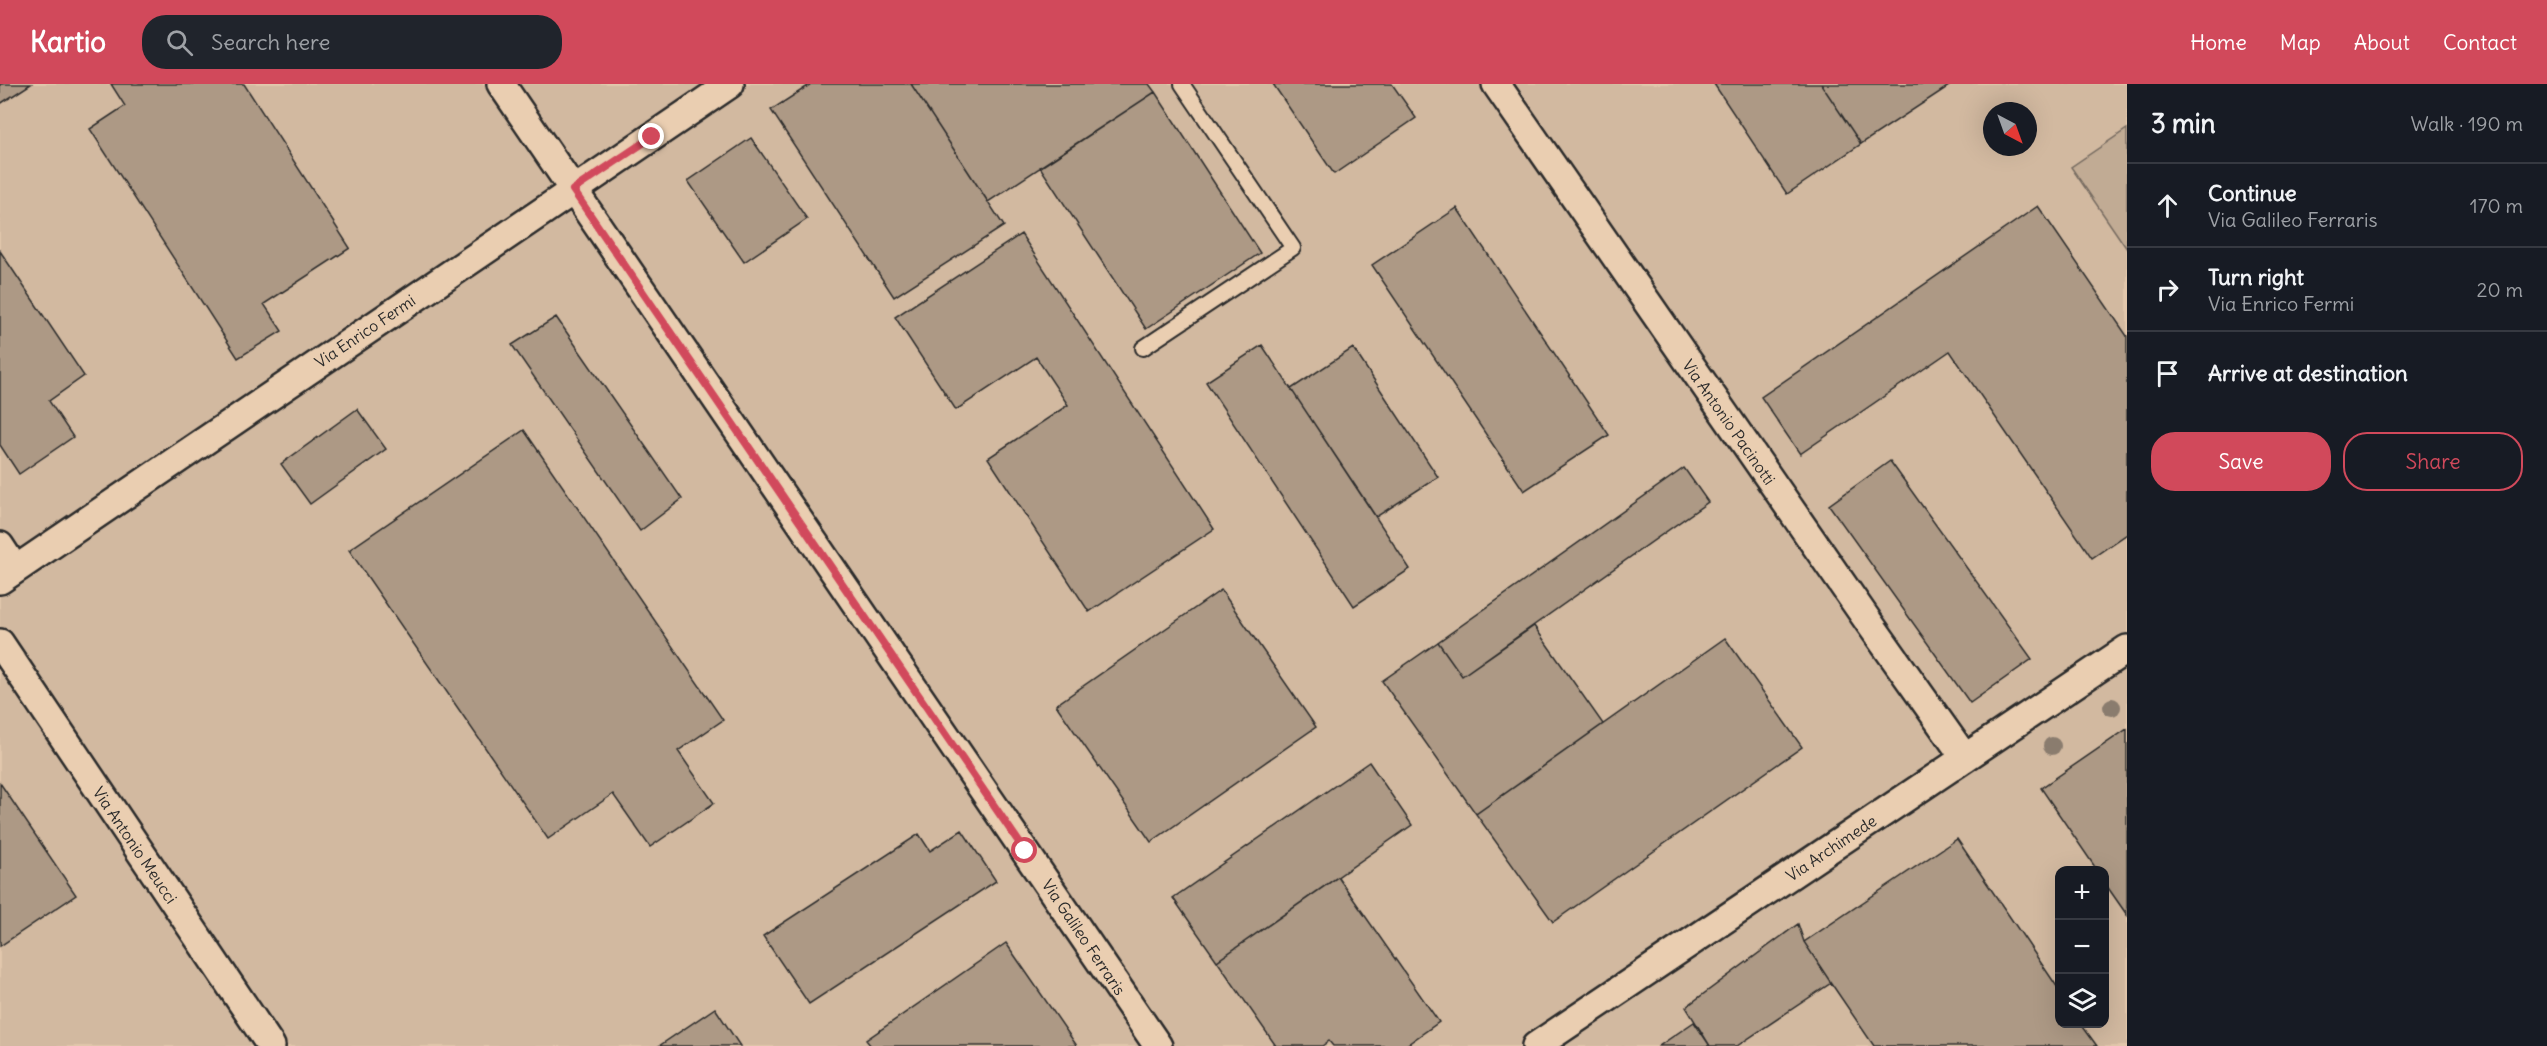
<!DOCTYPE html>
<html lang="en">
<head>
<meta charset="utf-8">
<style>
	body { margin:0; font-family:Delius,sans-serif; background:#20242c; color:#f1f3f6 }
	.controls { position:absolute; right:18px; bottom:18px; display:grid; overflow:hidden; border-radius:12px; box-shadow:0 6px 24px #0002 }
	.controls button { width:54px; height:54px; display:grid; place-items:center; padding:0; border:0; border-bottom:2px solid #363941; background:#171b24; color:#f1f3f6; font:30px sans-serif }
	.compass { position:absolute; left:1983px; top:18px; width:54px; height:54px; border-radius:50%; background:#171b24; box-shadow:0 6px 24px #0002; rotate:139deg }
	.stop { position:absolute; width:18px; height:18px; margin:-14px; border:4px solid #d1495b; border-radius:50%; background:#fff }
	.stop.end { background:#d1495b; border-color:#fff; box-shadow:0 2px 6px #0008 }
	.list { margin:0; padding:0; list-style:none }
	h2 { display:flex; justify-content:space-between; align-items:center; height:78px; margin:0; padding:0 24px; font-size:26px }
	h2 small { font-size:20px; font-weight:400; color:#9ea1a6 }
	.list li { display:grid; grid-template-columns:39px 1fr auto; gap:18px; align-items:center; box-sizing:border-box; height:84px; padding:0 24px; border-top:2px solid #363941 }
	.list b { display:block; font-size:22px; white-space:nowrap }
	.list p { margin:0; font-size:20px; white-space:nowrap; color:#9ea1a6 }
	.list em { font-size:20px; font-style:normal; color:#9ea1a6 }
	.actions { display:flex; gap:12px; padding:18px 24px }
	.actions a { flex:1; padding:14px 0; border:2px solid #d1495b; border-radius:24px; text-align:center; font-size:21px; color:#d1495b }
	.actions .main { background:#d1495b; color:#fff }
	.icon { flex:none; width:33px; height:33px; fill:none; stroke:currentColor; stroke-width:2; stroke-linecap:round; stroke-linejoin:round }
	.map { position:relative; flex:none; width:2127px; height:962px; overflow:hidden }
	header { display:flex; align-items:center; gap:36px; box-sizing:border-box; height:84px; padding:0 30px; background:#d1495b; color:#fff }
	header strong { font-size:28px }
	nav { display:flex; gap:33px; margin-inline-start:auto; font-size:21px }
	.search { width:420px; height:54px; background:#20242c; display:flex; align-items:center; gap:15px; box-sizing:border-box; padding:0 21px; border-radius:24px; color:#9ea1a6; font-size:22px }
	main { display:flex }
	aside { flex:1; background:#171b24 }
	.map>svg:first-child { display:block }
	.built { fill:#d2b9a0; fill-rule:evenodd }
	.green { fill:#c1ab94; stroke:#766b60; stroke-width:1.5 }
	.building { fill:#ad9985; stroke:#2b2b2b; stroke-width:1.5 }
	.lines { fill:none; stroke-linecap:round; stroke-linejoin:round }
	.lane-casing { stroke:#2b2b2b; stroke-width:18 }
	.street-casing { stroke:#2b2b2b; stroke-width:32 }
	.lane { stroke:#eaceb1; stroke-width:14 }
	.street { stroke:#eaceb1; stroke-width:27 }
	.tree { fill:#8a7c6e }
	.route { stroke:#d1495b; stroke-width:8 }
	.labels { text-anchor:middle; stroke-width:4.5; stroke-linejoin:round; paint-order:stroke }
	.street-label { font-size:16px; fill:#2b2b2b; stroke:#eaceb1 }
</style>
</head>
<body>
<header>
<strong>Kartio</strong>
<div class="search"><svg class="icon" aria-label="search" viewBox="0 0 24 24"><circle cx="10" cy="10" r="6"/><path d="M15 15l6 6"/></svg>Search here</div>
<nav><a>Home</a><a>Map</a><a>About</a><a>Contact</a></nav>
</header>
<main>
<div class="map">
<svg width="2127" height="962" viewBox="0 0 2127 962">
	<rect width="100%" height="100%" fill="#e2c7ac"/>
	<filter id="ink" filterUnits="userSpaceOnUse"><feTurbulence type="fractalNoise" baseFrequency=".0167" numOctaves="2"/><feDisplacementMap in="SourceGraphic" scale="12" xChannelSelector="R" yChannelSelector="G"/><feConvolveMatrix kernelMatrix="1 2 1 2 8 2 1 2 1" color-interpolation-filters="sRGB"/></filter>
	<g filter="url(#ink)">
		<path class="built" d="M 0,0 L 2127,0 L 2127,45 L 2071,83 L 2127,165 L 2127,962 L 0,962 ZM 1992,27 L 2028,27 L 2028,63 L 1992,63 ZM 2060,786 L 2104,786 L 2104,940 L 2060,940 Z"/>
		<path class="green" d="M 2127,45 L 2127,165 L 2071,83 Z"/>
		<path class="building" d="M 0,0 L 31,0 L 0,20 Z
			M 111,0 L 244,0 L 350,164 L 264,220 L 282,247 L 238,274 L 90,45 L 125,22 Z
			M 811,0 L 911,0 L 1004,142 L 894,213 L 771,26 Z
			M 911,0 L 1149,0 L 1155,8 L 988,118 Z
			M 1273,0 L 1392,0 L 1416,34 L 1334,90 Z
			M 1714,0 L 1821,0 L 1861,60 L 1787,110 Z
			M 1821,0 L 1952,0 L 1861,60 Z
			M 1155,8 L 1260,169 L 1146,245 L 1040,83 Z
			M 751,54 L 807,135 L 744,178 L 688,97 Z
			M 2038,122 L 2127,252 L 2127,450 L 2092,474 L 1950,267 L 1800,370 L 1761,313 Z
			M 1457,124 L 1609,351 L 1524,407 L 1372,181 Z
			M 1021,150 L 1214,445 L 1089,528 L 988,374 L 1068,321 L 1036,273 L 956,326 L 895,233 Z
			M 0,167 L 84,292 L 49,317 L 73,353 L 19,390 L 0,361 Z
			M 556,233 L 682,415 L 640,447 L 512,261 Z
			M 1262,261 L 1410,485 L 1354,522 L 1206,298 Z
			M 1353,264 L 1438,393 L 1376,433 L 1291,305 Z
			M 357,325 L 386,365 L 310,420 L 281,380 Z
			M 524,346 L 723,636 L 678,667 L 714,719 L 650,763 L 613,710 L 548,755 L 349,466 Z
			M 1890,377 L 2032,575 L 1970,619 L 1829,421 Z
			M 1684,384 L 1708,418 L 1462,592 L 1438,558 Z
			M 1221,506 L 1316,643 L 1151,758 L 1056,621 Z
			M 1534,542 L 1603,640 L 1476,730 L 1382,597 L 1438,558 L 1462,592 Z
			M 1725,554 L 1802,663 L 1553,838 L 1476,730 Z
			M 2127,645 L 2127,831 L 2104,798 L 2104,786 L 2097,786 L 2041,704 Z
			M 1369,678 L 1412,741 L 1217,877 L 1173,814 Z
			M 0,699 L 76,811 L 0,862 Z
			M 962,746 L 996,797 L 809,920 L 763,852 L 919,750 L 930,767 Z
			M 1957,755 L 2060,907 L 2060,940 L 2081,940 L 2097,962 L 1874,962 L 1831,899 L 1804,858 Z
			M 1338,793 L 1439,938 L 1405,962 L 1333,962 L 1329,957 L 1322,962 L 1276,962 L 1217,877 Z
			M 1798,840 L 1804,858 L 1831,899 L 1737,962 L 1710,962 L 1686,923 Z
			M 1006,859 L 1077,962 L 871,962 L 866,956 Z
			M 715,924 L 740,962 L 659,962 Z
			M 1694,938 L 1710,962 L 1659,962 Z"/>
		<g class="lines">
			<g class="lane-casing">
				<path id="lane" d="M 1143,264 L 1293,164 L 1182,0"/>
			</g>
			<g class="street-casing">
				<path id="street" d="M 501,0 L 1158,962
					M 1496,0 L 1868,537 L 1965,674
					M 0,462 L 15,485
					M 0,496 L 730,0
					M 0,559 L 271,962
					M 1536,962 L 2127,565"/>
			</g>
			<use href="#lane" class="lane"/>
			<use href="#street" class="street"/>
		</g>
		<g class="tree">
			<circle cx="2112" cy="623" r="9"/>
			<circle cx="2052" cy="662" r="9"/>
		</g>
	</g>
	<g class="lines" filter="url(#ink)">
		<path class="route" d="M 652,53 L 573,106 L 1025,767"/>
	</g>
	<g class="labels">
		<g class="street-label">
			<text transform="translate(365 247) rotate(-34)" y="6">Via Enrico Fermi</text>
			<text transform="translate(1729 338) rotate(55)" y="6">Via Antonio Pacinotti</text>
			<text transform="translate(135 761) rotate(56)" y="6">Via Antonio Meucci</text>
			<text transform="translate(1831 764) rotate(-34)" y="6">Via Archimede</text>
			<text transform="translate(1084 853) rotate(56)" y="6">Via Galileo Ferraris</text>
		</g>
	</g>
</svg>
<div class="controls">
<button>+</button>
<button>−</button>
<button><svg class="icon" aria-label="layers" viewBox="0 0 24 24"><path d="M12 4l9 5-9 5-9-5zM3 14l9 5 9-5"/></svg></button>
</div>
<svg class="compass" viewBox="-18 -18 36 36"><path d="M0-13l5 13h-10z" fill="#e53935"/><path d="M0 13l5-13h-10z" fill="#9ea1a6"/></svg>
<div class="stop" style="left:1025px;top:767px"></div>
<div class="stop end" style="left:652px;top:53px"></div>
</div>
<aside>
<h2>3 min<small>Walk · 190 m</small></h2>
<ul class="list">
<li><svg class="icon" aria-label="ahead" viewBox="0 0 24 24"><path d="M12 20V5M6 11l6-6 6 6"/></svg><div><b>Continue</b><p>Via Galileo Ferraris</p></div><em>170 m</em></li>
<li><svg class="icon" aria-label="right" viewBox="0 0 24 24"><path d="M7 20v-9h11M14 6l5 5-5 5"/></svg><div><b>Turn right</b><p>Via Enrico Fermi</p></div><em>20 m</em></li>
<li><svg class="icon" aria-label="arrive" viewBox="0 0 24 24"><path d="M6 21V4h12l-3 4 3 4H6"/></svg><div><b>Arrive at destination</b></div></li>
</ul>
<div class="actions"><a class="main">Save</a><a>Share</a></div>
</aside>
</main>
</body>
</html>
